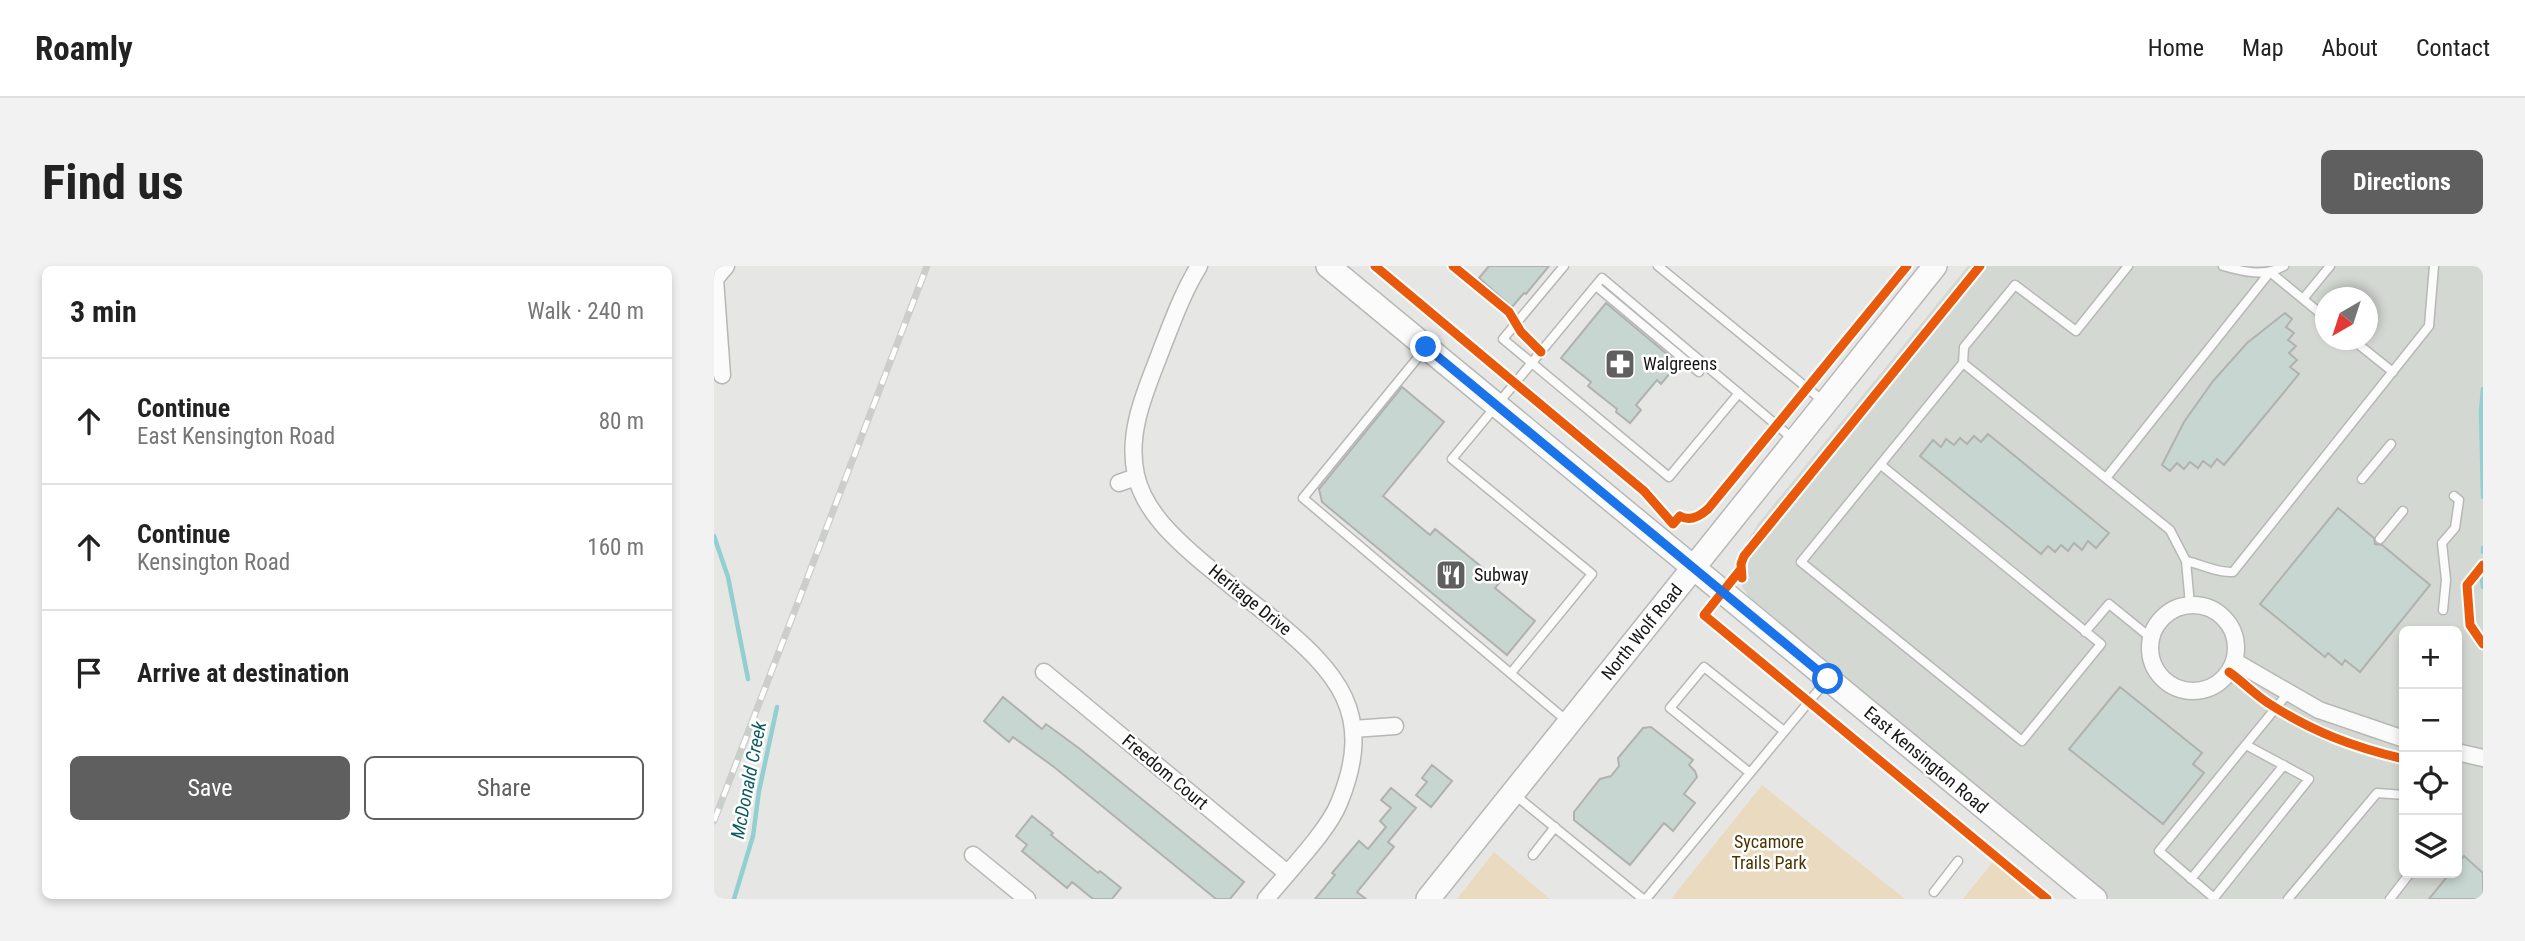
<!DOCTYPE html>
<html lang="en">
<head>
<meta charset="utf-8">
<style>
	body { margin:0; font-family:"Roboto Condensed",sans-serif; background:#f2f2f2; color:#222 }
	.controls { position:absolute; right:21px; bottom:21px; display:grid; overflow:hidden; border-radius:10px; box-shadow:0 4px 10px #0003 }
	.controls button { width:63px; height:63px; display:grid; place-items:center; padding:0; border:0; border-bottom:2px solid #e0e0e0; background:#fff; color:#222; font:35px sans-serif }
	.compass { position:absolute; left:1601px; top:21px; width:63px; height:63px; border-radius:50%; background:#fff; box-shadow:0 4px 10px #0003; rotate:219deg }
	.stop { position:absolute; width:21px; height:21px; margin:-16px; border:5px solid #1a73e8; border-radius:50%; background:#fff }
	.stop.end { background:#1a73e8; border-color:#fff; box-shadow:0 2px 7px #0008 }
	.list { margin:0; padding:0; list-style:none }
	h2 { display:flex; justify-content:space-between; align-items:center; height:91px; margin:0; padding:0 28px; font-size:30px }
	h2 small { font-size:23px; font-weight:400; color:#767676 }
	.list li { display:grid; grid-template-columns:46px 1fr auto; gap:21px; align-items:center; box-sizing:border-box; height:126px; padding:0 28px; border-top:2px solid #e0e0e0 }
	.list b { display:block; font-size:26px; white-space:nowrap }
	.list p { margin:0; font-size:23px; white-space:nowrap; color:#767676 }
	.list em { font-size:23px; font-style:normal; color:#767676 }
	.actions { display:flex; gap:14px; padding:21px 28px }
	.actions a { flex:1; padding:16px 0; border:2px solid #5e5f5e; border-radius:10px; text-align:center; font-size:24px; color:#5e5f5e }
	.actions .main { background:#5e5f5e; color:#fff }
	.icon { flex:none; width:38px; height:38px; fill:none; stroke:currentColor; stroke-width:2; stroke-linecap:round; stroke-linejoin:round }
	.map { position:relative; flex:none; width:1769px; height:633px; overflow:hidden; border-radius:10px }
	header { display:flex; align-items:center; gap:42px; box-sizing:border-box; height:98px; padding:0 35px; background:#fff; border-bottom:2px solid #e0e0e0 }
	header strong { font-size:33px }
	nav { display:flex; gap:38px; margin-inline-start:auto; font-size:24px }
	.intro { display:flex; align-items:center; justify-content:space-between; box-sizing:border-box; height:168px; padding:0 42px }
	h1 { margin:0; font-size:49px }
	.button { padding:18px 32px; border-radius:10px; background:#5e5f5e; color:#fff; font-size:24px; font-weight:700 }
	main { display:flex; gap:42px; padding:0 42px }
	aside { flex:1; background:#fff; border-radius:10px; box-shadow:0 4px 10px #0003 }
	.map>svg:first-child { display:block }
	.built { fill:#d3d8d2; fill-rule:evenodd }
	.green { fill:#eadabf }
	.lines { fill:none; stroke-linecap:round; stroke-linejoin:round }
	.stream { stroke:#92cfd1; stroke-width:4.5 }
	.building { fill:#c8d6d1; stroke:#b0b2b0; stroke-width:2 }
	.lane-casing { stroke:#b7b8b6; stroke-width:11 }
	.street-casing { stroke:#b7b8b6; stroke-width:19 }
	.secondary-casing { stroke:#b7b8b6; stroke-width:26 }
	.lane { stroke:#fbfbfb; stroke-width:8 }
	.street { stroke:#fbfbfb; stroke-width:16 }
	.secondary { stroke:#fbfbfb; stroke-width:23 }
	.rail-casing { stroke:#cccecc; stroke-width:7 }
	.rail { stroke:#fff; stroke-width:4.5; stroke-dasharray:13; stroke-linecap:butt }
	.cycleway-casing { stroke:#fff; stroke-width:13 }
	.cycleway { stroke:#e8590c; stroke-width:9 }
	.route { stroke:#1a73e8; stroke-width:9 }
	.labels { text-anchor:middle; stroke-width:5; stroke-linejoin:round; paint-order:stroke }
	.poi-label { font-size:18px; fill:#151615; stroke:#fff; text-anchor:start }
	.street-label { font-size:18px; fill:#151615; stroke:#fff }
	.park-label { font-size:18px; fill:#4c3403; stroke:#fff }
	.water-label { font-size:19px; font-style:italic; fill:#0f5c5f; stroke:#fff }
</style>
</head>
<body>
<header>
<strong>Roamly</strong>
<nav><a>Home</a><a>Map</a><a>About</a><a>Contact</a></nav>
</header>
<div class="intro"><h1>Find us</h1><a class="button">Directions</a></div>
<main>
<aside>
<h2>3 min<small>Walk · 240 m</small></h2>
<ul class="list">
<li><svg class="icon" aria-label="ahead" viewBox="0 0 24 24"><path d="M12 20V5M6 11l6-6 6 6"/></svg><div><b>Continue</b><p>East Kensington Road</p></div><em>80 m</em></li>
<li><svg class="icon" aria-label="ahead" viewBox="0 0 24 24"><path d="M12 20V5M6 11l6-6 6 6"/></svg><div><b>Continue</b><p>Kensington Road</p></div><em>160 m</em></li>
<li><svg class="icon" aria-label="arrive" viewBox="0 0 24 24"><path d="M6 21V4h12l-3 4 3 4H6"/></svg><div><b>Arrive at destination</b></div></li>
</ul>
<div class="actions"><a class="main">Save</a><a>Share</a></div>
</aside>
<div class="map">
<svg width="1769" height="633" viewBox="0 0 1769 633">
	<rect width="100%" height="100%" fill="#e6e7e5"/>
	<path class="built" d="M 1254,0 L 1769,0 L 1769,633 L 1396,633 L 1035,331 L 1026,317 L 1024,297 L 1029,283 L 1044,258 ZM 1612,32 L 1654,32 L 1654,74 L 1612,74 ZM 1690,365 L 1743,365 L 1743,607 L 1690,607 Z"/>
	<path class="green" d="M 1048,519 L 1191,633 L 957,633 Z
		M 780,586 L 836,633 L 743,633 Z
		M 1281,593 L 1329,633 L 1249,633 Z"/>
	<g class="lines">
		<path class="stream" d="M 1769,123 L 1767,145 L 1769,231
			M 0,270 L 14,311 L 34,413
			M 1769,286 L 1769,282
			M 1768,313 L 1769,321
			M 20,633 L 39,570 L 45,525 L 63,441"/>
	</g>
	<path class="building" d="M 775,0 L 835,0 L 812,28 L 810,27 L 798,41 L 765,12 Z
		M 892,37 L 960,94 L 953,103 L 957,106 L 947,118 L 943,114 L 922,139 L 927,144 L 916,157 L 902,146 L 903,143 L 874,120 L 877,116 L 847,92 Z
		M 1571,47 L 1578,53 L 1572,61 L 1580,67 L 1574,74 L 1582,80 L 1575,87 L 1583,94 L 1576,101 L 1585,108 L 1510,199 L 1503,193 L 1497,201 L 1489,195 L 1484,202 L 1476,196 L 1470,203 L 1463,197 L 1456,205 L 1448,199 L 1470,156 L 1499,115 L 1533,77 Z
		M 688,121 L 730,156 L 669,230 L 716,269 L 721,263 L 786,316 L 781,322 L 821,355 L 793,389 L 608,236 L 605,223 Z
		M 1274,168 L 1395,267 L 1382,282 L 1374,275 L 1368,284 L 1360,277 L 1354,285 L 1347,279 L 1341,286 L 1334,280 L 1327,288 L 1206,190 L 1219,174 L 1227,181 L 1232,173 L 1240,179 L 1246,172 L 1253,178 L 1260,170 L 1267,176 Z
		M 1624,242 L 1660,272 L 1661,278 L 1668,279 L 1716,319 L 1646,406 L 1631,394 L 1628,399 L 1614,387 L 1611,391 L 1546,338 Z
		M 1406,421 L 1488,487 L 1479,498 L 1490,507 L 1449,558 L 1355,483 Z
		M 289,431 L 328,463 L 332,458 L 366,483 L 530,616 L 516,633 L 502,633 L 340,501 L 299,471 L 295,476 L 270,455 Z
		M 937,461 L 979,494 L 975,499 L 981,505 L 983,511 L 970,528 L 981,537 L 959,565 L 950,557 L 916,599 L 860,554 L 860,546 L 886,513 L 897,510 L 905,500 L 904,492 L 929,462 Z
		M 718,499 L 738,515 L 717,541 L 702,529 L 713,516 L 708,512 Z
		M 677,522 L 702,542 L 674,576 L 680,581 L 643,626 L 652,633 L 601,633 L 621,609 L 618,607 L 645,575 L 654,583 L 672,561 L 666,555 L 677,542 L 667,534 Z
		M 318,550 L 339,567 L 337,569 L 384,607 L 386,605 L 407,622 L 398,633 L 379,633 L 358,616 L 353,622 L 308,585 L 313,579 L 302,570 Z
		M 1750,590 L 1769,607 L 1769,633 L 1715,633 L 1736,607 L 1743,607 L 1743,599 Z"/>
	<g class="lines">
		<g class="lane-casing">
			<path id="lane" d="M 850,0 L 789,73 L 955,211 L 1025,127
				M 944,0 L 1109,135
				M 1509,0 C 1530,6 1550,11 1570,0
				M 882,20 L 985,106
				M 1589,33 L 1616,0
				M 1639,74 L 1679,106
				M 710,84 L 589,232 L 853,455
				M 1249,97 L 1456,264 L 1472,295 L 1476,339
				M 1167,199 L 1387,378 L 1308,475 L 1087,296 L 1249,97 L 1250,81 L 1301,19 L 1362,65 L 1414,0
				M 1392,212 L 1556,6 L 1612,52
				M 1648,213 L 1677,178
				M 1666,273 L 1689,245
				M 1472,295 C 1487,298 1503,307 1519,306 L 1715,60 L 1720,0
				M 1729,344 L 1732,314 L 1728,277 L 1741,262 L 1745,234 L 1740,230
				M 1371,366 L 1395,338 L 1437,372
				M 797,407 L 878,308 L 738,193 L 888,12 L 1079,173
				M 1532,479 L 1595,513 L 1500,632 L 1445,585 L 1574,427
				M 1036,507 L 956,442 L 990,401 L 1070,465
				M 801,529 L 929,633
				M 819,589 L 841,561
				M 1477,613 L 1570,499
				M 1220,626 L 1244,595
				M 932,633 L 1112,415
				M 1574,633 L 1663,527 L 1690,529
				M 1676,633 L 1696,607"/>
		</g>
		<g class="street-casing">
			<path id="street" d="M 485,0 C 469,26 459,54 448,82 C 433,122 412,165 422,209 C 430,245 461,273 488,296 C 511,315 535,334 558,352 C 624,406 662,448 625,537 C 614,565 572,608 552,633
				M 8,109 L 1,13 L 12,0
				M 405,217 L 422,211
				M1436 382a43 43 0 1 1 86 0a43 43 0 1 1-86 0Z
				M 1520,395 L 1605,444 L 1690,473
				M 330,406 L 573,607
				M 639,463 L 681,460
				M 1743,486 L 1769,492
				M 259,589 L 313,633"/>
		</g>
		<g class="secondary-casing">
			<path id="secondary" d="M 614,0 L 1381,633
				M 714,633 L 1221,0"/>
		</g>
		<use href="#lane" class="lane"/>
		<use href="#street" class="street"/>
		<use href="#secondary" class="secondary"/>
		<g class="rail-casing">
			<path id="rail" d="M 0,555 L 213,0"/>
		</g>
		<use href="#rail" class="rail"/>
		<g class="cycleway-casing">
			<path id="cycleway" d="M 661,0 L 930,225 L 959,258 L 966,250 C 976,256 986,250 994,243 L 1193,0
				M 739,0 L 795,46 L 807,66 L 827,86
				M 1769,299 L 1753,319 L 1756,359 L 1769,378
				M 1027,303 L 990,349 L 1333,633
				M 1028,312 L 1027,298 L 1030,290 L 1266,0
				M 1515,406 C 1528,415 1540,428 1554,437 C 1599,466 1639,481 1690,493"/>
		</g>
		<use href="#cycleway" class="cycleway"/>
	</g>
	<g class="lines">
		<path class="route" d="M 712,81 L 1114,413"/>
	</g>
	<defs>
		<g id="pharmacy-square" transform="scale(1.575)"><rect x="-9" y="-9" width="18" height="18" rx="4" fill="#5e5f5e" stroke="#fff"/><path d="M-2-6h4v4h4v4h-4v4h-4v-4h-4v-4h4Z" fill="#fff"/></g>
		<g id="restaurant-square" transform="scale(1.575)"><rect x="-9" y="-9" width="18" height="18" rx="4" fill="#5e5f5e" stroke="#fff"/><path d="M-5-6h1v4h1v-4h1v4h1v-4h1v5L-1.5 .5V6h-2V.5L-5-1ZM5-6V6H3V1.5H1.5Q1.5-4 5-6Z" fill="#fff"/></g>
	</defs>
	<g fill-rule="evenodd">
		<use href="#pharmacy-square" x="906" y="98"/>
		<use href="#restaurant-square" x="737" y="309"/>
	</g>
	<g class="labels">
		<g class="poi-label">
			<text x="929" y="104">Walgreens</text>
			<text x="760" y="315">Subway</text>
		</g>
		<g class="street-label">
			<text transform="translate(536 334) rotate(39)" y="6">Heritage Drive</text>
			<text transform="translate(928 366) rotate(-51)" y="6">North Wolf Road</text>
			<text transform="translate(1212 494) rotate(40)" y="6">East Kensington Road</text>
			<text transform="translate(451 506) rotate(40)" y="6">Freedom Court</text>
		</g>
		<g class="park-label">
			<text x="1055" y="582">Sycamore<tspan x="1055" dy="21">Trails Park</tspan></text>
		</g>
		<g class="water-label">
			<text transform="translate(34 514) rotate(-79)" y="7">McDonald Creek</text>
		</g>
	</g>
</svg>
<div class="controls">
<button>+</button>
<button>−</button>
<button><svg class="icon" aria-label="locate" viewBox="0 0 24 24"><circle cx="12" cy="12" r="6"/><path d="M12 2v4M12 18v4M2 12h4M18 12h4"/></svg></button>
<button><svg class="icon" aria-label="layers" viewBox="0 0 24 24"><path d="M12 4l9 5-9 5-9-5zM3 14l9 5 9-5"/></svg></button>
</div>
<svg class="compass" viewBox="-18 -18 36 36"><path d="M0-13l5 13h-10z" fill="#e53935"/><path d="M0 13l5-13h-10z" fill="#767676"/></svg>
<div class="stop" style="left:1114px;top:413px"></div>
<div class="stop end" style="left:712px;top:81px"></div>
</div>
</main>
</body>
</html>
